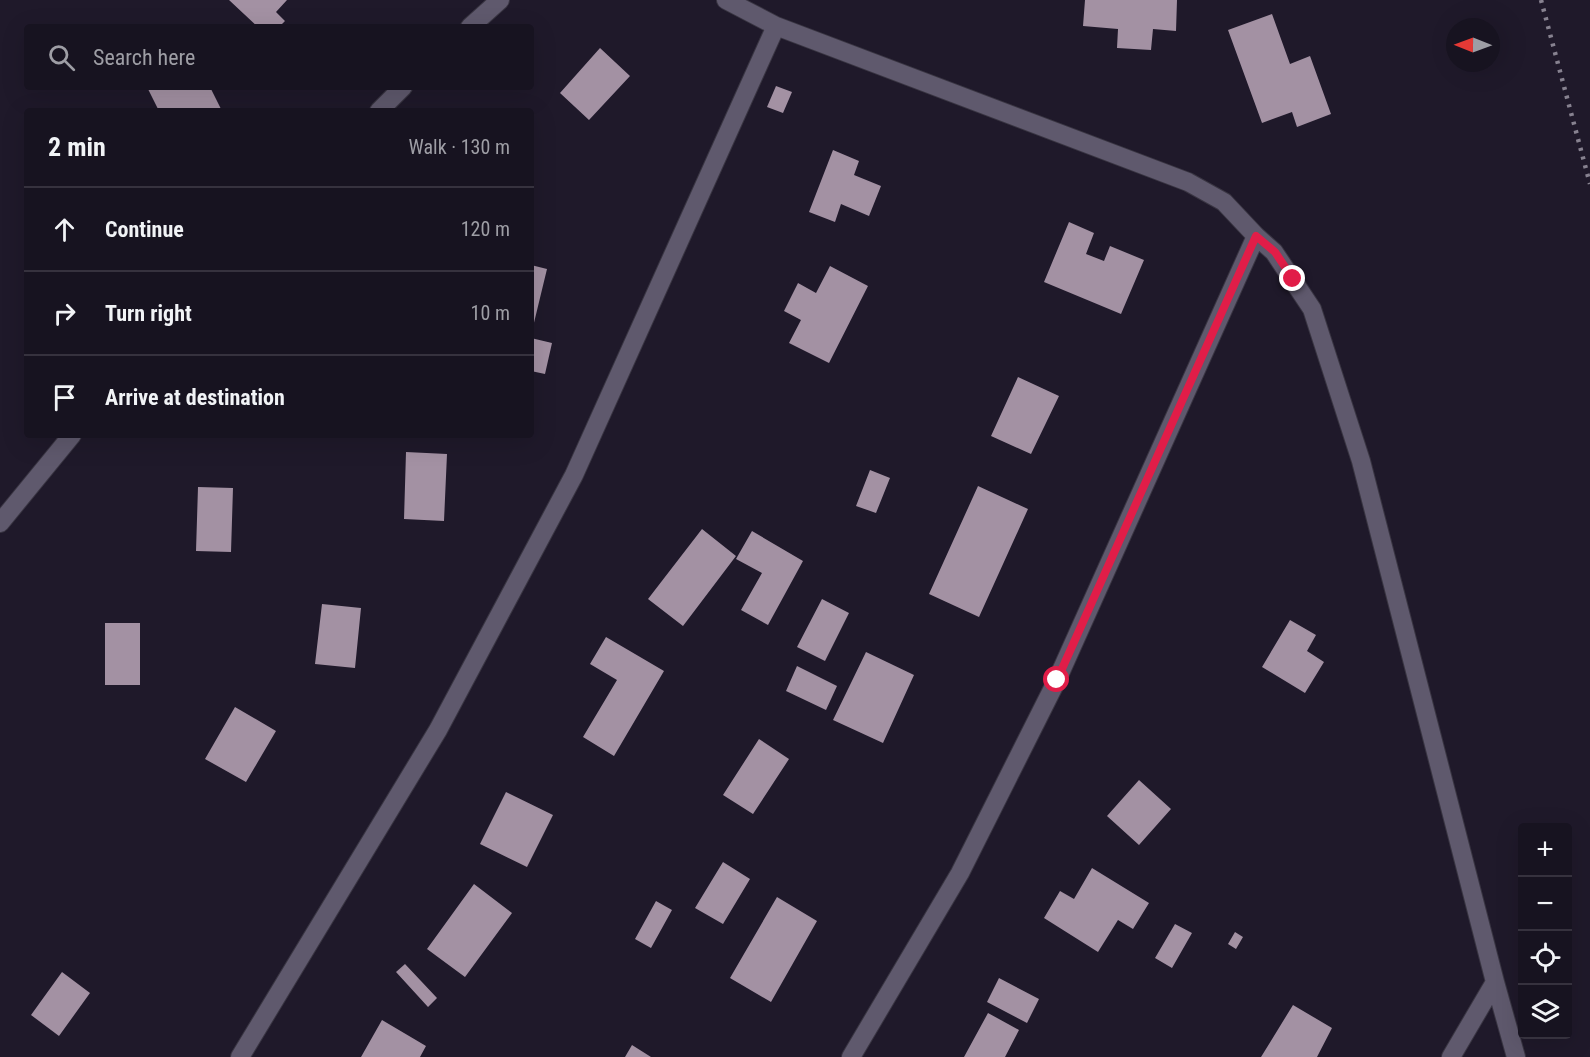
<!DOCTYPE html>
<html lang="en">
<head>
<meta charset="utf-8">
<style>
	body { margin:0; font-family:"Roboto Condensed",sans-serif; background:#201c29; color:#f1f3f6 }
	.controls { position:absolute; right:18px; bottom:18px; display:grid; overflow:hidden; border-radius:6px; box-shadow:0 6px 24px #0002 }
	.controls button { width:54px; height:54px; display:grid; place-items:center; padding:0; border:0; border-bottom:2px solid #36323e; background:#171320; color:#f1f3f6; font:30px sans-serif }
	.compass { position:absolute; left:1446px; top:18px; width:54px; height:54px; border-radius:50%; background:#171320; box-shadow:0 6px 24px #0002; rotate:271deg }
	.stop { position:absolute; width:18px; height:18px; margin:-14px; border:4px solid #e11d48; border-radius:50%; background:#fff }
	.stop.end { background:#e11d48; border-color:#fff; box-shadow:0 2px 6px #0008 }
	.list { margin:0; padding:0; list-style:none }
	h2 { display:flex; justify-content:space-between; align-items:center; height:78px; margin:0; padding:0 24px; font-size:26px }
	h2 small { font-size:20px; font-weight:400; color:#9e9ea5 }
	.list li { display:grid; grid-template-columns:39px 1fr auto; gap:18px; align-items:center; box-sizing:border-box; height:84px; padding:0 24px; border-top:2px solid #36323e }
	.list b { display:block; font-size:22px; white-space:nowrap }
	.list em { font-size:20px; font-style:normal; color:#9e9ea5 }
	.icon { flex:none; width:33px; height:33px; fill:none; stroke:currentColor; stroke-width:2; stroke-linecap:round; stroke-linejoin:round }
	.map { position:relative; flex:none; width:1590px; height:1057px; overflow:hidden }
	.search { position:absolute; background:#171320; box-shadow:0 6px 24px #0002; left:24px; top:24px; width:510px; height:66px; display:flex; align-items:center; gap:15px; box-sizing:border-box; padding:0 21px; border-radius:6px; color:#9e9ea5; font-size:22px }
	.panel { position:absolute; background:#171320; box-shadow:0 6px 24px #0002; left:24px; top:108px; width:510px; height:330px; border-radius:6px }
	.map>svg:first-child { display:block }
	.building { fill:#a391a3 }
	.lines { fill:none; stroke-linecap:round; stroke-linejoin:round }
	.minor-casing { stroke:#393542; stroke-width:20 }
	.minor { stroke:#5f596d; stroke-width:18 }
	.rail { stroke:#878290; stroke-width:4.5; stroke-dasharray:3 6; stroke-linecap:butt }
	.route { stroke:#e11d48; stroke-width:8 }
</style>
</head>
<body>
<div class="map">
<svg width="1590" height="1057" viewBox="0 0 1590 1057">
	<rect width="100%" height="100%" fill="#1f192a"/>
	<path class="building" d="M 229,0 L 287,0 L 276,12 L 285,21 L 279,27 L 258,27 Z
		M 1085,0 L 1177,0 L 1176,31 L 1153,29 L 1151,50 L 1117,48 L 1118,29 L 1083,26 Z
		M 1272,14 L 1290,64 L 1310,56 L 1331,114 L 1297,127 L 1292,112 L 1262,123 L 1228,30 Z
		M 600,48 L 630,76 L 589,120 L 560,93 Z
		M 776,86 L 792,92 L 783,113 L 767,107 Z
		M 147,87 L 210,87 L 222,111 L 159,111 Z
		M 833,150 L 859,161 L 854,175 L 881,186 L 869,216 L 841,204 L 835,222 L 809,212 Z
		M 1069,222 L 1094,233 L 1086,254 L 1104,261 L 1110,246 L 1144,260 L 1121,314 L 1044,282 Z
		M 531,265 L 547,269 L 532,331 L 531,331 Z
		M 830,266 L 868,286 L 829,363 L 789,343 L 801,320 L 784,311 L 798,283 L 816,293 Z
		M 531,338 L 552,343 L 545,374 L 531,371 Z
		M 1018,377 L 1059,396 L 1031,454 L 991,436 Z
		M 406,452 L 447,454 L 444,521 L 404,519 Z
		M 870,470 L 890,478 L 876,513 L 856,506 Z
		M 978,486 L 1028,509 L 979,617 L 929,594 Z
		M 198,487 L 233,488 L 231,552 L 196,551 Z
		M 702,529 L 736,556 L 683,626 L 648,599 Z
		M 752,531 L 803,561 L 768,625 L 741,610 L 762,573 L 736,559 Z
		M 822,599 L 849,613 L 825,661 L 797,647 Z
		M 322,604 L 361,608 L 355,668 L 315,664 Z
		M 1290,620 L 1316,635 L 1307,651 L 1324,662 L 1305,693 L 1262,667 Z
		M 105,623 L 140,623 L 140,685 L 105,685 Z
		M 606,637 L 664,671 L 614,756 L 583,737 L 617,680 L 590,664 Z
		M 866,652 L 914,675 L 883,743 L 833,720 Z
		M 797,666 L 837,686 L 826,710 L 786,691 Z
		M 235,707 L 276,731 L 246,782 L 205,759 Z
		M 759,739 L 789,759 L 753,814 L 723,795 Z
		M 1139,780 L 1171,809 L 1139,845 L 1107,816 Z
		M 506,792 L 553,815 L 527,867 L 480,844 Z
		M 723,862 L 750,879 L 723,924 L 695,908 Z
		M 1092,868 L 1149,903 L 1133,929 L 1118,920 L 1098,952 L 1044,918 L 1060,891 L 1074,899 Z
		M 474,884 L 512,913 L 465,977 L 427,949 Z
		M 777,897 L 817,921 L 771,1002 L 730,978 Z
		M 656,901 L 672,910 L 651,948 L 635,939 Z
		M 1175,924 L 1192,933 L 1172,968 L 1155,958 Z
		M 1235,932 L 1243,937 L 1236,949 L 1228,944 Z
		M 405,964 L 437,998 L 428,1007 L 396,972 Z
		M 62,972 L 90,993 L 59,1036 L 31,1015 Z
		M 999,978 L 1039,999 L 1027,1023 L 987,1002 Z
		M 1293,1005 L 1332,1028 L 1317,1057 L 1261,1057 Z
		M 988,1013 L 1019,1030 L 1005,1057 L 964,1057 Z
		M 382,1020 L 426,1046 L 420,1057 L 361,1057 Z
		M 632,1045 L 651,1057 L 625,1057 Z"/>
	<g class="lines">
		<g class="minor-casing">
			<path id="minor" d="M 726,0 L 776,26 L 1188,182 L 1224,202 L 1256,236 L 1274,252 L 1312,309 L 1361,461 L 1495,982 L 1516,1057
				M 470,27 L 500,0
				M 379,111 L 403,87
				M 0,523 L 72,435
				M 240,1057 L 438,730 L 574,475 L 776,26
				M 851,1057 L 960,873 L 1057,680 L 1256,236
				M 1451,1057 L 1495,982"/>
		</g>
		<use href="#minor" class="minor"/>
		<path class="rail" d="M 1541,0 L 1590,184"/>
	</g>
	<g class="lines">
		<path class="route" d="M 1057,680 L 1256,236 L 1275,252 L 1293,279"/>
	</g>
</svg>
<div class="controls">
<button>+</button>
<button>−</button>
<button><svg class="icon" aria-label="locate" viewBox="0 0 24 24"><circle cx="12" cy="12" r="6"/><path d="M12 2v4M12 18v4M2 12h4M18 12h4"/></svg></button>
<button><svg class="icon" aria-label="layers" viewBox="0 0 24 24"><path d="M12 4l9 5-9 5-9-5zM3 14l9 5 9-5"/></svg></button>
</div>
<svg class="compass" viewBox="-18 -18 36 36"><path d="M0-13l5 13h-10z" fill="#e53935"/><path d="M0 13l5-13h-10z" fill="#9e9ea5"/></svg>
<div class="stop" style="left:1057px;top:680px"></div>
<div class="stop end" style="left:1293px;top:279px"></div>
<div class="search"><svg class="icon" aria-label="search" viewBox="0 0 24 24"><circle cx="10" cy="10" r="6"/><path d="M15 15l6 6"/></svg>Search here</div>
<section class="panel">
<h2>2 min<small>Walk · 130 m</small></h2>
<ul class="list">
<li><svg class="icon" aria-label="ahead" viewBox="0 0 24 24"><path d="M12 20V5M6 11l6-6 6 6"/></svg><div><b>Continue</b></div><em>120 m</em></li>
<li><svg class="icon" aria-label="right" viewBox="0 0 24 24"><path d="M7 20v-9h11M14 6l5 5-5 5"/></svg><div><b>Turn right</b></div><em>10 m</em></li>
<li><svg class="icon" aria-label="arrive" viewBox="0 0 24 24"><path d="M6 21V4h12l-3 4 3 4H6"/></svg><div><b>Arrive at destination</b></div></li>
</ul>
</section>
</div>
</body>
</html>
